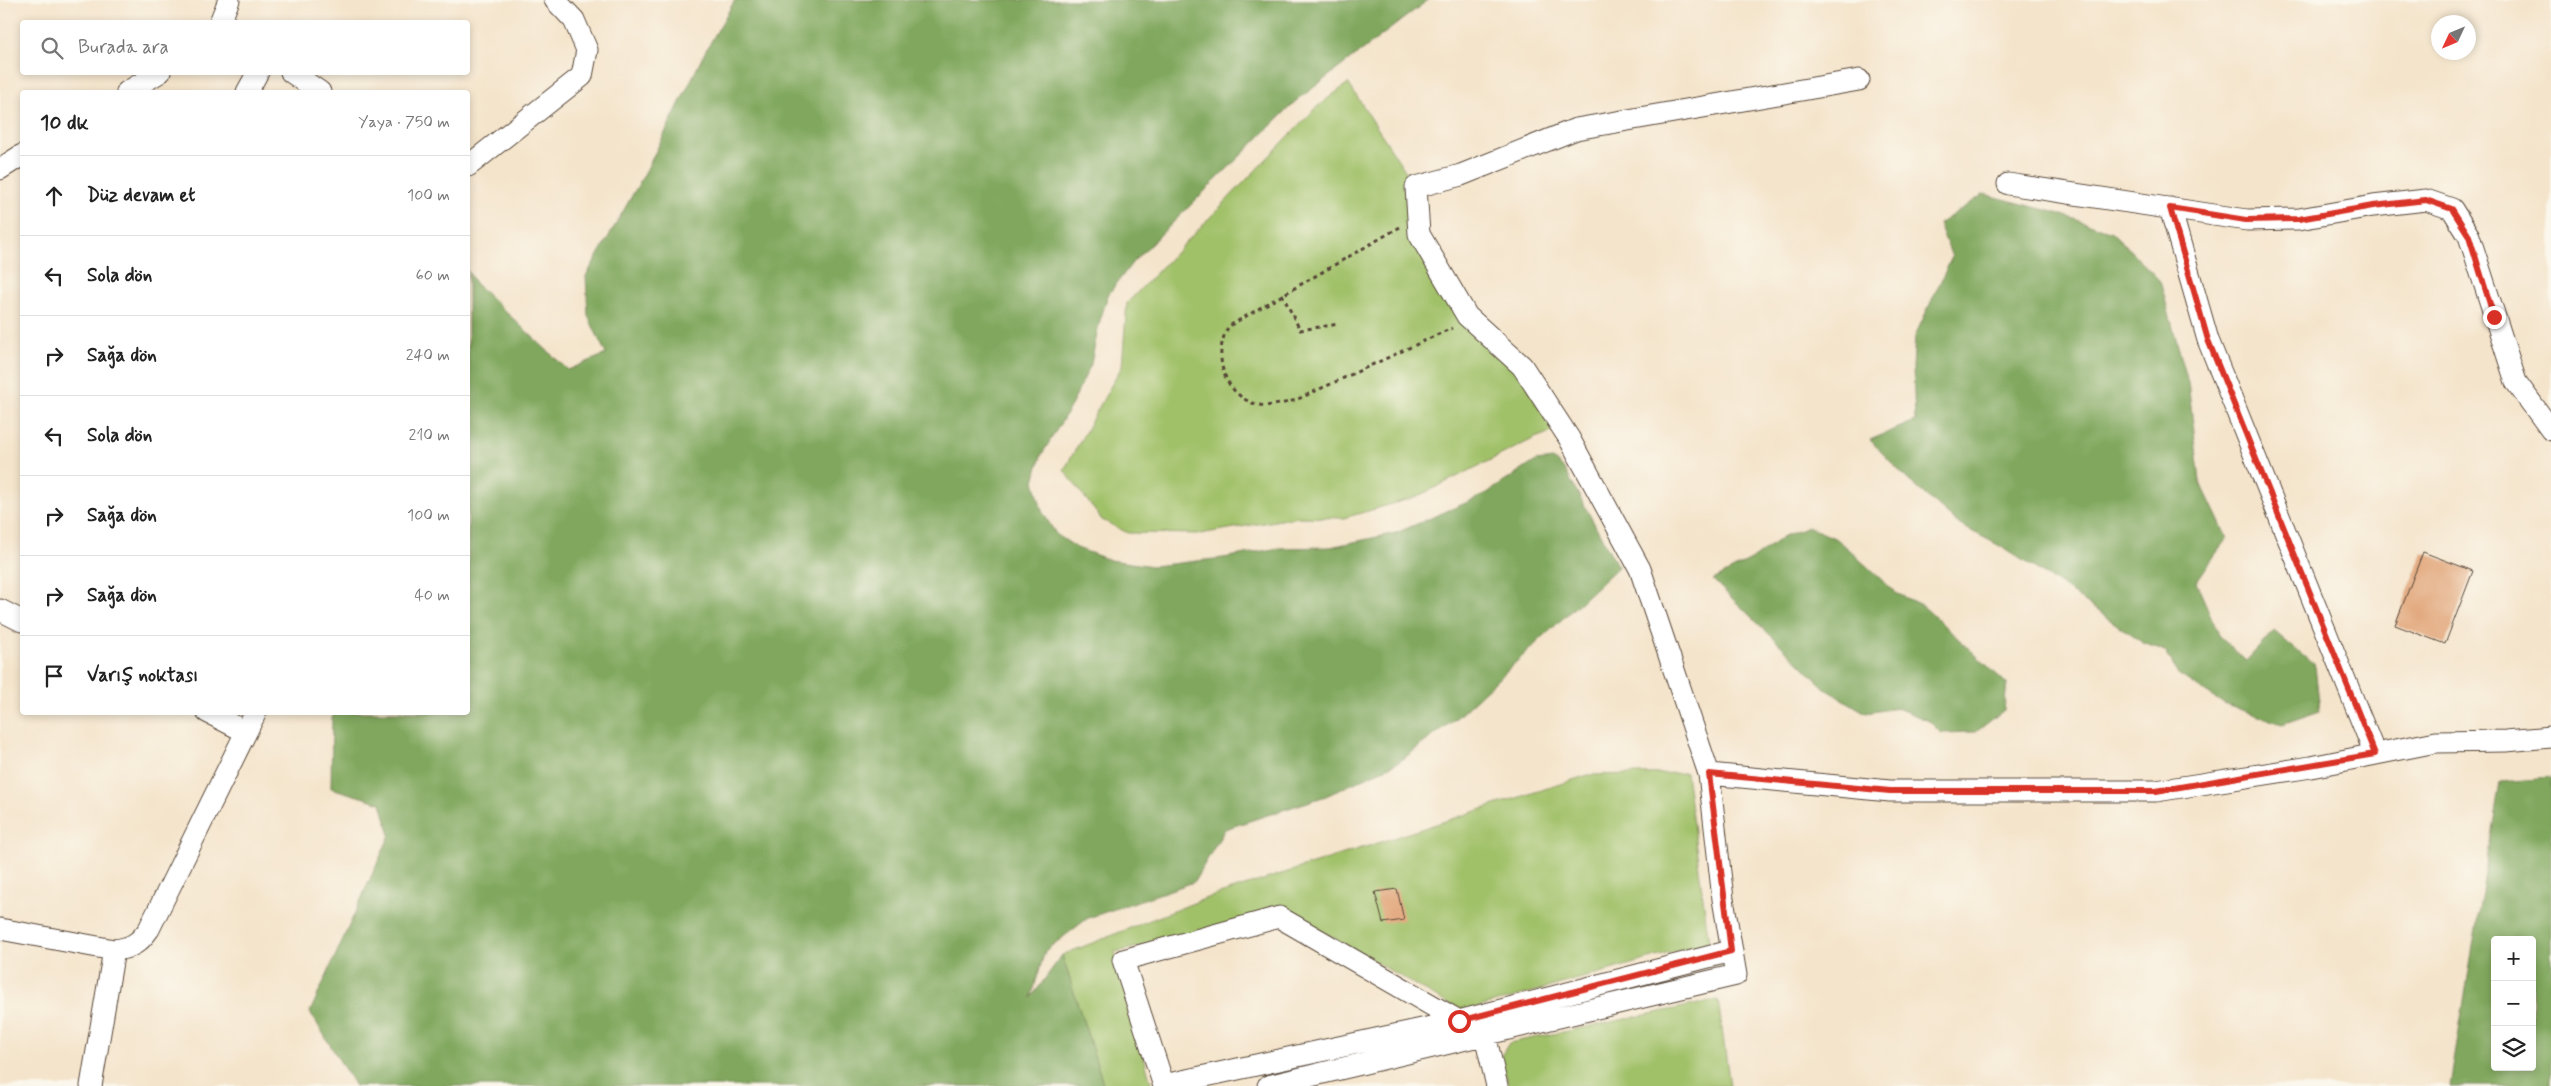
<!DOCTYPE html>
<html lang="tr">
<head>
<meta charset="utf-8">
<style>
	body { margin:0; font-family:Mynerve,sans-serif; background:#f6f6f6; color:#222 }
	.controls { position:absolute; right:15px; bottom:15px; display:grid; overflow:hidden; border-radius:5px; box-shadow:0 2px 8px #0003 }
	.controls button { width:45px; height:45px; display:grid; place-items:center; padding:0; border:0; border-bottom:1px solid #e0e0e0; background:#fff; color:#222; font:25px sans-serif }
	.compass { position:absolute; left:2431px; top:15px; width:45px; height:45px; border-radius:50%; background:#fff; box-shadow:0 2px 8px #0003; rotate:226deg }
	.stop { position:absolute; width:15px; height:15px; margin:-11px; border:4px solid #d93025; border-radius:50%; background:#fff }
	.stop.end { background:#d93025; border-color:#fff; box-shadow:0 1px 5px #0008 }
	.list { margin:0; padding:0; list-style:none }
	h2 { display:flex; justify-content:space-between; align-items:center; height:65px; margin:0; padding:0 20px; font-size:21px }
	h2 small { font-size:16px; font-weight:400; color:#767676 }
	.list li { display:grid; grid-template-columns:32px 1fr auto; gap:15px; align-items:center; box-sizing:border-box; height:80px; padding:0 20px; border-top:1px solid #e0e0e0 }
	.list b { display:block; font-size:19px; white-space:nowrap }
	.list em { font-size:16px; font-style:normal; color:#767676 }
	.icon { flex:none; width:28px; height:28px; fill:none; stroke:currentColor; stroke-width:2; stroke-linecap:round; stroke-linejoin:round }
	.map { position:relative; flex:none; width:2551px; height:1086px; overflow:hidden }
	.search { position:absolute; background:#fff; box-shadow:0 2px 8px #0003; left:20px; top:20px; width:450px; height:55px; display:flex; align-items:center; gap:12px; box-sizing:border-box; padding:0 18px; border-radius:5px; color:#767676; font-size:19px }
	.panel { position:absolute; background:#fff; box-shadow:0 2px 8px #0003; left:20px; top:90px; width:450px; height:625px; border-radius:5px }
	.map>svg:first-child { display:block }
	.green { fill:#a1c169; stroke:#6e7644 }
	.forest { fill:#80a75d; stroke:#5e683e; fill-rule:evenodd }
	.building { fill:#df9f6f }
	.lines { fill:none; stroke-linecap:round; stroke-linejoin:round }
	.minor-casing { stroke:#574638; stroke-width:23 }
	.path { stroke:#574638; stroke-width:3; stroke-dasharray:4 4; stroke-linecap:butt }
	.minor { stroke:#fff; stroke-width:21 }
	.route { stroke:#d93025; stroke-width:6 }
</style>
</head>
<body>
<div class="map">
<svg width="2551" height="1086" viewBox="0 0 2551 1086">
	<rect width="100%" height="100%" fill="#fbf7ec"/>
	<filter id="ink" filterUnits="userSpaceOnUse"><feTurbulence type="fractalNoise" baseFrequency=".02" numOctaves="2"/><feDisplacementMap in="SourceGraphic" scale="10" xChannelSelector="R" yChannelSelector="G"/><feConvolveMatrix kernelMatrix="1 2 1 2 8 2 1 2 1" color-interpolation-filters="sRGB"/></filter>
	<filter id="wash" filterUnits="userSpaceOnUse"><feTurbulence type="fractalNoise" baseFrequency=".0096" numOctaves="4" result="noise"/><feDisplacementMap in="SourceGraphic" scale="20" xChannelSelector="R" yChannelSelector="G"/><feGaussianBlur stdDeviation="1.12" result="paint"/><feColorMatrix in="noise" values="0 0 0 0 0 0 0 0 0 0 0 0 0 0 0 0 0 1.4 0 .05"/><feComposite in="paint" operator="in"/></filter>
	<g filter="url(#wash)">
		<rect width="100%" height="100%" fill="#f4e4cb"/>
		<path class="green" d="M 1348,83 L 1416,187 L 1419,234 L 1562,428 L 1535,438 L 1416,497 L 1344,518 L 1298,517 L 1200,534 L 1128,533 L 1102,520 L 1064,470 L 1122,366 L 1127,303 L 1317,107 Z
			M 1686,773 L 1709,942 L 1462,1012 L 1294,915 L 1115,952 L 1152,1086 L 1104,1086 L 1062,955 L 1201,900 L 1588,775 Z
			M 1718,1000 L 1730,1086 L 1509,1086 L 1499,1059 L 1509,1043 Z"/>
		<path class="forest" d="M 735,0 L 1428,0 L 1296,101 L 1132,263 L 1108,295 L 1099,324 L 1091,364 L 1072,404 L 1041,456 L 1034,481 L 1042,511 L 1056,534 L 1077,548 L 1110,560 L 1153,566 L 1223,558 L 1279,548 L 1330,547 L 1396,533 L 1484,495 L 1536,461 L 1553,459 L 1565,470 L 1618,567 L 1454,720 L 1399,762 L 1326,796 L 1225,829 L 1194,882 L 1088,918 L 1045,951 L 1031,998 L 1062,955 L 1104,1086 L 355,1086 L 310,1012 L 390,835 L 381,803 L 331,788 L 332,718 L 335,712 L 468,712 L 468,271 L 475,283 L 568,370 L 606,354 L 588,316 L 586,276 L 645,173 L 705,52 Z
			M 1984,194 L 2054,212 L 2112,232 L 2160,281 L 2188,382 L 2200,481 L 2227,538 L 2196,582 L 2220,637 L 2246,661 L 2274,631 L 2315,666 L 2320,711 L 2282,724 L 2224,704 L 2178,674 L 2165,651 L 2143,643 L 2049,577 L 2000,546 L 1960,525 L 1907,479 L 1870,440 L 1915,421 L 1913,367 L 1915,336 L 1952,257 L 1939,224 Z
			M 1809,527 L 1837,539 L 1896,593 L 1923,606 L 2007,684 L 2004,710 L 1976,732 L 1941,733 L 1929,721 L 1897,708 L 1866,713 L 1826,689 L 1713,580 L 1753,559 L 1784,536 Z
			M 2551,778 L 2551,1086 L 2450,1086 L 2500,782 ZM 2495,940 L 2532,940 L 2532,1067 L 2495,1067 Z"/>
		<g id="blocks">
			<path class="building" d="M 2423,552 L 2473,571 L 2445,644 L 2395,625 Z
				M 1397,889 L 1404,920 L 1383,923 L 1375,892 Z"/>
		</g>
	</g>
	<g filter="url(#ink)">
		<use href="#blocks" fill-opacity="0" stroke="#574638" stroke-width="1"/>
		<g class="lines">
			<g class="minor-casing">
				<path id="minor" d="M 220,22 L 229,0
					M 291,72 L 320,92
					M 127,92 L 160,72
					M 247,92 L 258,72
					M 468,166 L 582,76 L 587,50 L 574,20 L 555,0
					M 0,169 L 22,155
					M 2008,184 L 2247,220 L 2299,219 L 2373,206 L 2426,200 L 2452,209 L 2469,236 L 2516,382 L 2551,430
					M 2170,208 L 2208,340 L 2375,754
					M 0,610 L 22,621
					M 207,712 L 246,732
					M 1709,774 L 1890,791 L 2156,791 L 2311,767 L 2436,742 L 2506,741 L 2551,737
					M 0,929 L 114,950 L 91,1086
					M 114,950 C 132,948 139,943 149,929 L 256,712
					M 1485,1035 L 1497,1086
					M 1164,1085 L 1459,1021
					M 1164,1086 L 1123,960 L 1279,917 L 1459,1021 L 1731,951
					M 1268,1086 L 1736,975 L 1723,899 L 1709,774 L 1640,569 L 1569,438 L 1522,366 L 1467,316 L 1419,234 L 1416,187 L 1461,175 L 1576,129 L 1859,80"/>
			</g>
			<path class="path" d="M 1400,227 L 1229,326 C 1213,351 1221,389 1250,402 C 1264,409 1281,404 1296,400 L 1452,328
				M 1282,294 L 1300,330 L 1339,324"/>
			<use href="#minor" class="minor"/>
		</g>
	</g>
	<g class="lines" filter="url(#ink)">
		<path class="route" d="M 1459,1021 L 1731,951 L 1709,774 L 1890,791 L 2156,791 L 2375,754 L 2208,340 L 2170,208 L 2246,220 L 2299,219 L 2373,206 L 2426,200 L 2452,209 L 2469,236 L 2494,317"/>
	</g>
</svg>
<div class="controls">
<button>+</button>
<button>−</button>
<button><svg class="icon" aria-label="layers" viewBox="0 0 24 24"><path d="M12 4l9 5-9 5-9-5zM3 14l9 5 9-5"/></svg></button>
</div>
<svg class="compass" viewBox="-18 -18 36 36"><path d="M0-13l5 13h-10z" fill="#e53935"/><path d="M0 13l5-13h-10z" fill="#767676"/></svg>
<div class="stop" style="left:1459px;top:1021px"></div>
<div class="stop end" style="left:2494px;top:317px"></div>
<div class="search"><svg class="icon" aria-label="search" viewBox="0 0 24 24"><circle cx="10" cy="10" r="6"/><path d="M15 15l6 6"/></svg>Burada ara</div>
<section class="panel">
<h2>10 dk<small>Yaya · 750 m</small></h2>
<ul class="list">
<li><svg class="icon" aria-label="ahead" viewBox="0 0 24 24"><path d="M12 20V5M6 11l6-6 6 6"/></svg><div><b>Düz devam et</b></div><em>100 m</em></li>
<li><svg class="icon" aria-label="left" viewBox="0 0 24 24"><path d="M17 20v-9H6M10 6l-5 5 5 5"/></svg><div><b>Sola dön</b></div><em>60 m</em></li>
<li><svg class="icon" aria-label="right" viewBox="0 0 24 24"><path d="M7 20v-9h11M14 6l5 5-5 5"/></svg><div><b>Sağa dön</b></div><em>240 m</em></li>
<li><svg class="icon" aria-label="left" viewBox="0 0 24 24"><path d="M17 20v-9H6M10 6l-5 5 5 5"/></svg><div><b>Sola dön</b></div><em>210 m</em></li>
<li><svg class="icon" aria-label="right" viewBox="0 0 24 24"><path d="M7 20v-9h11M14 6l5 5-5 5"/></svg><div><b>Sağa dön</b></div><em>100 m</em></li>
<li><svg class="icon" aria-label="right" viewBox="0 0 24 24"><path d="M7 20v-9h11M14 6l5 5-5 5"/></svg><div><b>Sağa dön</b></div><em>40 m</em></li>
<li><svg class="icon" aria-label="arrive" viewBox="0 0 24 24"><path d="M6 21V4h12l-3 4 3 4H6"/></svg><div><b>Varış noktası</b></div></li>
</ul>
</section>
</div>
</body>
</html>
